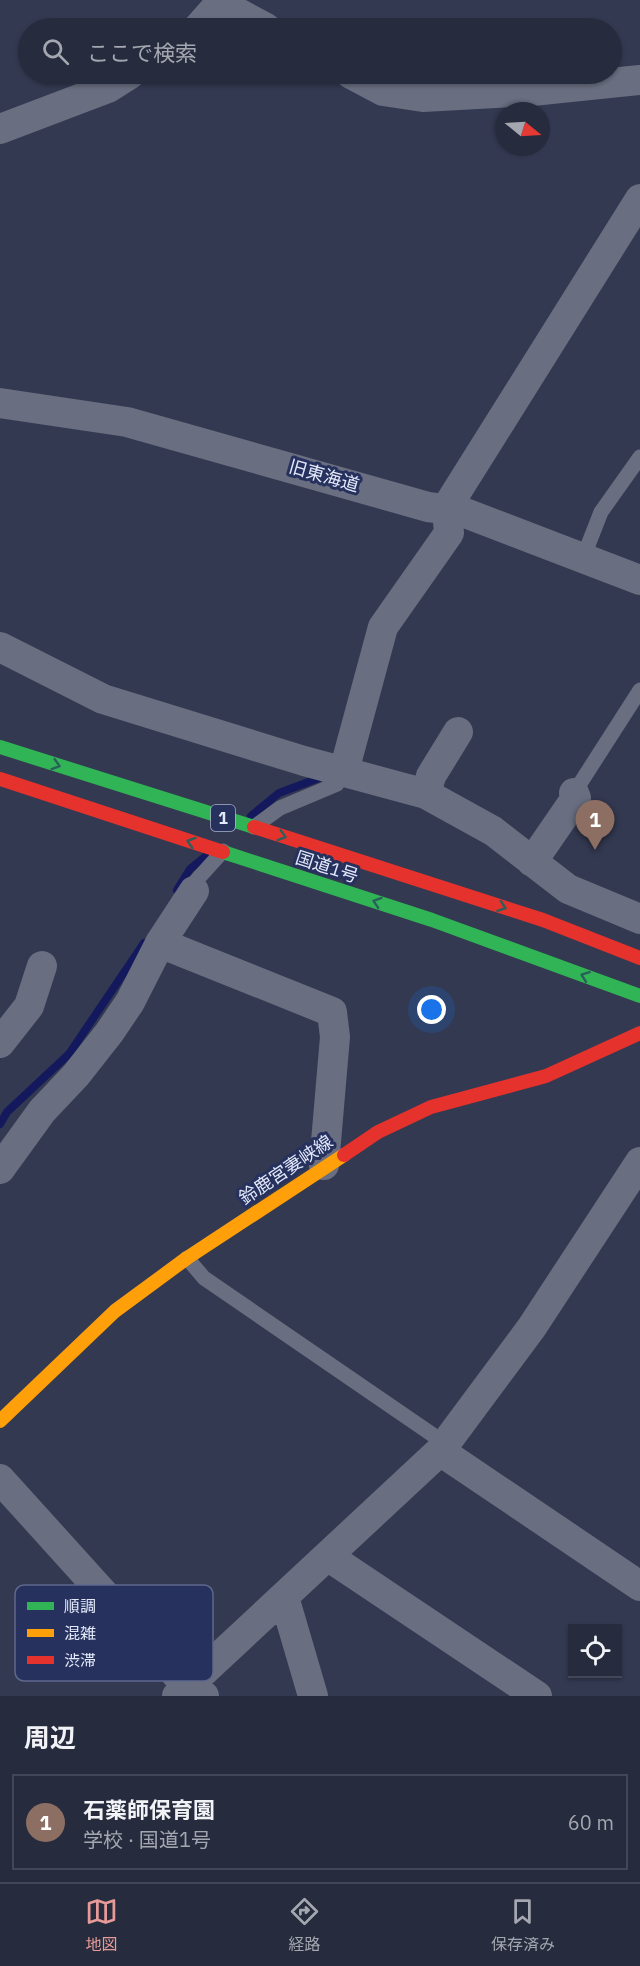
<!DOCTYPE html>
<html lang="ja">
<head>
<meta charset="utf-8">
<style>
	body { margin:0; font-family:"IBM Plex Sans","Noto Sans JP",sans-serif; background:#323748; color:#f1f3f6 }
	.controls { position:absolute; right:18px; bottom:18px; display:grid; overflow:hidden; border-radius:0px; box-shadow:0 2px 4px #0004 }
	.controls button { width:54px; height:54px; display:grid; place-items:center; padding:0; border:0; border-bottom:2px solid #424757; background:#262b3d; color:#f1f3f6; font:30px sans-serif }
	.compass { position:absolute; left:496px; top:102px; width:54px; height:54px; border-radius:50%; background:#262b3d; box-shadow:0 2px 4px #0004; rotate:108deg }
	.you { position:absolute; left:432px; top:1010px; width:21px; height:21px; margin:-15px; border:4px solid #fff; border-radius:50%; background:#1a73e8; box-shadow:0 0 0 9px #1a73e833 }
	.badge { display:grid; place-items:center; width:39px; height:39px; border-radius:50%; background:#e69b98; color:#fff; font-size:20px; font-weight:700 }
	.pin { position:absolute; translate:-50% -50px; filter:drop-shadow(0 2px 3px #0008) }
	.pin::after { content:''; position:absolute; top:32px; width:21px; height:18px; background:inherit; clip-path:polygon(0 0,100% 0,50% 100%) }
	.list { margin:0; padding:0; list-style:none }
	h2 { display:flex; justify-content:space-between; align-items:center; height:78px; margin:0; padding:0 24px; font-size:26px }
	h2 small { font-size:20px; font-weight:400; color:#a4a7b0 }
	.list li { display:grid; grid-template-columns:39px 1fr auto; gap:18px; align-items:center; box-sizing:border-box; height:96px; margin:0 12px 12px; padding:0 12px; border:2px solid #424757; border-radius:0px }
	.list b { display:block; font-size:22px; white-space:nowrap }
	.list p { margin:0; font-size:20px; white-space:nowrap; color:#a4a7b0 }
	.list em { font-size:20px; font-style:normal; color:#a4a7b0 }
	.icon { flex:none; width:33px; height:33px; fill:none; stroke:currentColor; stroke-width:2; stroke-linecap:round; stroke-linejoin:round }
	.map { position:relative; flex:none; width:640px; height:1696px; overflow:hidden }
	.search { position:absolute; background:#262b3d; box-shadow:0 2px 4px #0004; left:18px; right:18px; top:18px; height:66px; display:flex; align-items:center; gap:15px; box-sizing:border-box; padding:0 21px; border-radius:33px; color:#a4a7b0; font-size:22px }
	.sheet { height:186px; background:#262b3d }
	nav { display:flex; justify-content:space-around; align-items:center; box-sizing:border-box; height:84px; border-top:2px solid #424757; background:#262b3d; font-size:16px; color:#a4a7b0 }
	nav a { display:grid; justify-items:center; gap:3px }
	nav .on { color:#e69b98 }
	.map>svg:first-child { display:block }
	.lines { fill:none; stroke-linecap:round; stroke-linejoin:round }
	.stream { stroke:#14195e; stroke-width:8 }
	.lane { stroke:#696e80; stroke-width:15 }
	.street { stroke:#696e80; stroke-width:30 }
	.fast { stroke:#30b455; stroke-width:14 }
	.slow { stroke:#ff9f0a; stroke-width:14 }
	.jam { stroke:#e5322d; stroke-width:14 }
	.oneway { stroke:#2a5f5b }
	.labels { text-anchor:middle; stroke-width:6; stroke-linejoin:round; paint-order:stroke }
	.shield { fill:#26315e; stroke:#aab2cb; stroke-width:1.5 }
	.shield-label { font-size:16px; font-weight:bold; fill:#e3e9fa }
	.street-label { font-size:18px; fill:#e3e9fa; stroke:#26315e }
	.key { fill:#26315e; stroke:#5f688d; stroke-width:1.5 }
	.key-label { font-size:16px; fill:#e3e9fa }
</style>
</head>
<body>
<div class="map">
<svg width="640" height="1696" viewBox="0 0 640 1696">
	<rect width="100%" height="100%" fill="#333951"/>
	<g class="lines">
		<path class="stream" d="M 251,816 L 279,793 L 319,778
			M 177,890 L 190,869 L 206,856
			M 0,1124 L 7,1112 L 69,1054 L 144,943"/>
		<path class="lane" d="M 583,558 L 601,512 L 640,457
			M 574,793 L 640,690
			M 254,827 L 280,808 L 337,784 L 344,771
			M 194,891 L 194,883 L 223,851
			M 187,1258 L 204,1278 L 446,1444"/>
		<path class="street" d="M 198,28 L 220,3 L 266,28
			M 351,74 L 383,91 L 423,97 L 532,91 L 640,80
			M 0,129 L 108,88 L 130,74
			M 0,403 L 127,422 L 428,507 L 460,511 L 640,580
			M 0,647 L 103,699 L 304,761 L 426,794 L 493,831 L 568,889 L 640,919
			M 344,771 L 383,627 L 449,533 L 447,510 L 452,499 L 640,199
			M 426,794 L 431,776 L 458,732
			M 532,862 L 576,798 L 574,793
			M 160,943 L 332,1012 L 335,1037 L 324,1165
			M 0,1043 L 29,1006 L 42,966
			M 0,1169 L 42,1111 L 76,1075 L 109,1033 L 130,1002 L 160,943 L 194,891
			M 440,1451 L 640,1586
			M 0,1479 L 187,1686 L 204,1696
			M 329,1557 L 537,1696
			M 284,1597 L 313,1696
			M 177,1696 L 440,1451 L 532,1327 L 640,1162"/>
		<path class="fast" d="M 0,747 L 254,827
			M 223,852 L 432,920 L 640,996"/>
		<path class="slow" d="M 0,1421 L 115,1311 L 187,1258 L 344,1155"/>
		<path class="jam" d="M 0,779 L 223,852
			M 254,827 L 543,920 L 640,958
			M 344,1155 L 378,1132 L 431,1107 L 546,1076 L 640,1033"/>
	</g>
	<defs><path id="oneway-chevron" d="M-2-3.5L2.5 0L-2 3.5" fill="none" stroke-width="1.6" stroke-linecap="round" stroke-linejoin="round" transform="scale(1.5)"/></defs>
	<g class="oneway">
		<use href="#oneway-chevron" transform="translate(56 765) rotate(17)"/>
		<use href="#oneway-chevron" transform="translate(282 836) rotate(17)"/>
		<use href="#oneway-chevron" transform="translate(191 842) rotate(-162)"/>
		<use href="#oneway-chevron" transform="translate(377 902) rotate(-162)"/>
		<use href="#oneway-chevron" transform="translate(502 907) rotate(19)"/>
		<use href="#oneway-chevron" transform="translate(585 976) rotate(-160)"/>
	</g>
	<g class="labels">
		<rect class="shield" x="211" y="805" width="24" height="26" rx="4.5"/>
		<g class="shield-label">
			<text x="223" y="824">1</text>
		</g>
		<g class="street-label">
			<text transform="translate(324 476) rotate(16)" y="6">旧東海道</text>
			<text transform="translate(327 867) rotate(18)" y="6">国道1号</text>
			<text transform="translate(286 1170) rotate(-34)" y="6">鈴鹿宮妻峡線</text>
		</g>
	</g>
	<rect x="15" y="1585" width="198" height="96" rx="9" class="key"/>
	<rect x="27" y="1602" width="27" height="8" fill="#30b455"/>
	<rect x="27" y="1629" width="27" height="8" fill="#ff9f0a"/>
	<rect x="27" y="1656" width="27" height="8" fill="#e5322d"/>
	<g class="key-label">
		<text x="64" y="1612">順調</text>
		<text x="64" y="1639">混雑</text>
		<text x="64" y="1666">渋滞</text>
	</g>
</svg>
<div class="controls">
<button><svg class="icon" aria-label="locate" viewBox="0 0 24 24"><circle cx="12" cy="12" r="6"/><path d="M12 2v4M12 18v4M2 12h4M18 12h4"/></svg></button>
</div>
<svg class="compass" viewBox="-18 -18 36 36"><path d="M0-13l5 13h-10z" fill="#e53935"/><path d="M0 13l5-13h-10z" fill="#a4a7b0"/></svg>
<div class="you"></div>
<div class="pin badge" style="left:595px;top:850px;background:#8d6e63">1</div>
<div class="search"><svg class="icon" aria-label="search" viewBox="0 0 24 24"><circle cx="10" cy="10" r="6"/><path d="M15 15l6 6"/></svg>ここで検索</div>
</div>
<section class="sheet">
<h2>周辺<small></small></h2>
<ul class="list">
<li><span class="badge" style="background:#8d6e63">1</span><div><b>石薬師保育園</b><p>学校 · 国道1号</p></div><em>60 m</em></li>
</ul>
</section>
<nav>
<a class="on"><svg class="icon" aria-label="map" viewBox="0 0 24 24"><path d="M3 6l6-2 6 2 6-2v14l-6 2-6-2-6 2zM9 4v14M15 6v14"/></svg>地図</a>
<a><svg class="icon" aria-label="directions" viewBox="0 0 24 24"><path d="M12 3l9 9-9 9-9-9zM9 14v-3h6M13 9l2 2-2 2"/></svg>経路</a>
<a><svg class="icon" aria-label="saved" viewBox="0 0 24 24"><path d="M7 4h10v16l-5-4-5 4z"/></svg>保存済み</a>
</nav>
</body>
</html>
